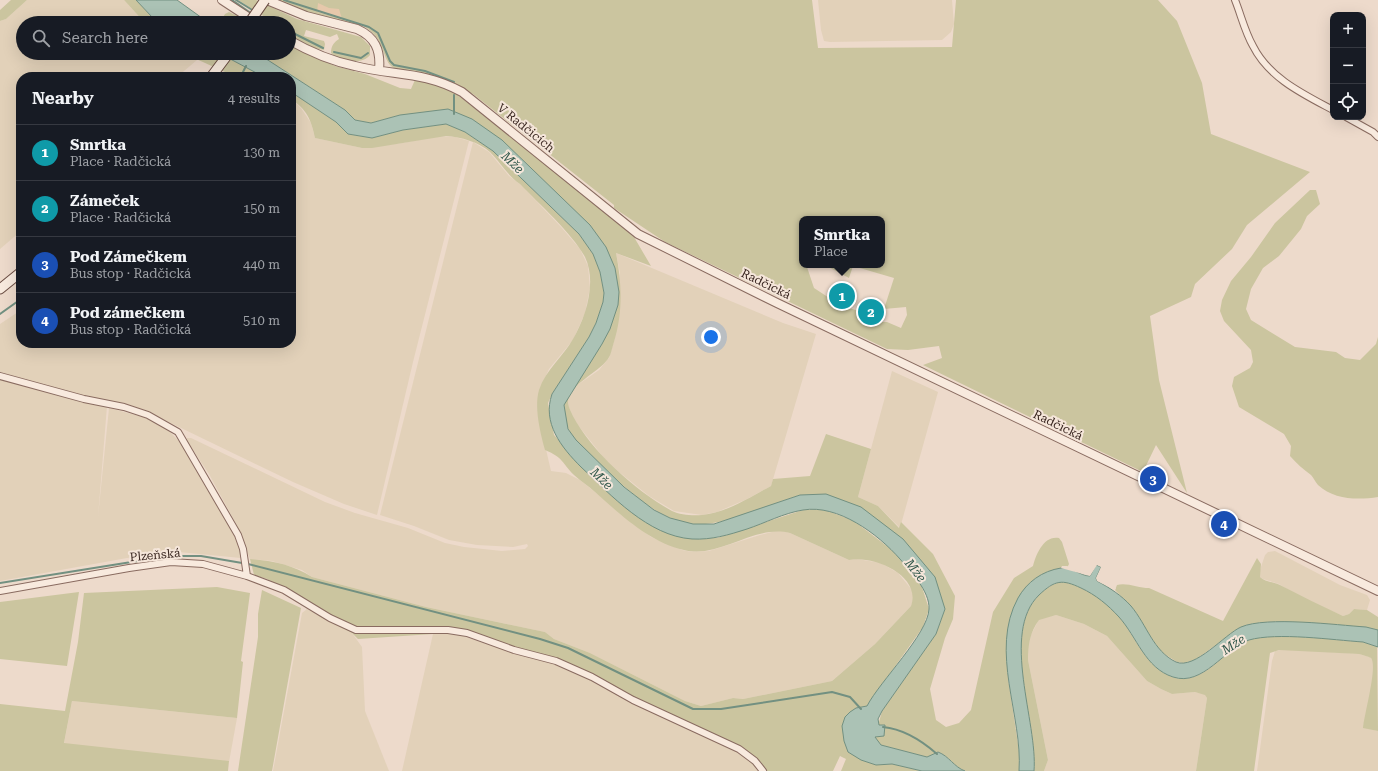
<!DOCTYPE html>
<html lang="en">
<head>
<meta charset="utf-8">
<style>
	body { margin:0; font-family:"Roboto Serif",serif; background:#20242c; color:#f1f3f6 }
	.controls { position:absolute; right:12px; top:12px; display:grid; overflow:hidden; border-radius:8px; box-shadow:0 4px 16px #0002 }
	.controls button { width:36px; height:36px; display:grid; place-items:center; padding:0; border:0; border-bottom:1px solid #363941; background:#171b24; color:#f1f3f6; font:20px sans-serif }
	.you { position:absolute; left:711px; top:337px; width:14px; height:14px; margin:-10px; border:3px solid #fff; border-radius:50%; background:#1a73e8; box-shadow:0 0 0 6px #1a73e833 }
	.badge { display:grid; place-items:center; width:26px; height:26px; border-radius:50%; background:#c89daa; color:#fff; font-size:13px; font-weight:700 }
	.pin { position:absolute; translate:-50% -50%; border:2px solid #fff; box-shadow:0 1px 4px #0006 }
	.popup { position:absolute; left:799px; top:216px; width:86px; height:52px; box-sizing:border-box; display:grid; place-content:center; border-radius:8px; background:#171b24; filter:drop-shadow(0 1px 3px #0005); font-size:13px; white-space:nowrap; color:#9ea1a6 }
	.popup b { font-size:15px; color:#f1f3f6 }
	.popup::after { content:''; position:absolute; left:50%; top:100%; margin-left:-8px; border:8px solid transparent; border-top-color:#171b24 }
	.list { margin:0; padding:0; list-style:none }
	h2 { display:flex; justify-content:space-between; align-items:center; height:52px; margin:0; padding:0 16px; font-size:17px }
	h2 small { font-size:13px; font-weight:400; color:#9ea1a6 }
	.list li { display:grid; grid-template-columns:26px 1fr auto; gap:12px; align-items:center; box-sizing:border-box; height:56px; padding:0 16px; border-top:1px solid #363941 }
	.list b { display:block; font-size:15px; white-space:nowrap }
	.list p { margin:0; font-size:13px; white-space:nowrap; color:#9ea1a6 }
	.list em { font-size:13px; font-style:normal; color:#9ea1a6 }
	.icon { flex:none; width:22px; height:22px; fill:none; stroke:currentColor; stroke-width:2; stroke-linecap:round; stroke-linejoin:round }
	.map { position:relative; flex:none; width:1378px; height:771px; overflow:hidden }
	.search { position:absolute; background:#171b24; box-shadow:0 4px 16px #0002; left:16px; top:16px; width:280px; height:44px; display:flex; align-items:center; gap:10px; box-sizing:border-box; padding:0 14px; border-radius:22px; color:#9ea1a6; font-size:15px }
	.panel { position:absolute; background:#171b24; box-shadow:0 4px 16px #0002; left:16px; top:72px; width:280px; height:276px; border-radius:16px }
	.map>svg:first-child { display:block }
	.farmland { fill:#e2d1b9 }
	.green { fill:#cbc59f; fill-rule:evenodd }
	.sand { fill:#e6c8ab }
	.water { fill:#abc2b5; stroke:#729081 }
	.pier { fill:#eddacb }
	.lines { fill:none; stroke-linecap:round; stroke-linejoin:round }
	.stream { stroke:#729081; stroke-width:2 }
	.minor-casing { stroke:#896b60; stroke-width:8 }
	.tertiary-casing { stroke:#896b60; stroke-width:10 }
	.secondary-casing { stroke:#6b4d43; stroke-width:11 }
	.minor { stroke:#f8eade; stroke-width:6 }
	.tertiary { stroke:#f8eade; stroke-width:8 }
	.secondary { stroke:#f8eade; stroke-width:9 }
	.secondary-bridge-casing { stroke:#6b4d43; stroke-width:11; stroke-linecap:butt }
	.secondary-bridge { stroke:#f8eade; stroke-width:9 }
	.labels { text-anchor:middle; stroke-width:4; stroke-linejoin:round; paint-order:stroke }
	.street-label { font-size:12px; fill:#3b2822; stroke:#f5e6da }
	.water-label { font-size:13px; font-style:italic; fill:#33594d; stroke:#f5e6da }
</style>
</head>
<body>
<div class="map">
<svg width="1378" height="771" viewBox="0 0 1378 771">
	<rect width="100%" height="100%" fill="#eddacb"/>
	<path class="farmland" d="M 27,0 L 124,0 L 145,23 L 23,23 L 23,53 L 183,53 L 197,60 L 177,77 L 21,77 L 21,231 L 0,249 L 0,21 L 6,19 Z
		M 818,0 L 952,0 L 954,24 L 951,32 L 942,40 L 830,42 L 824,41 L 821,30 Z
		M 291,98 L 301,108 L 311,123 L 315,138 L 362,148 L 402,143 L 440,136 L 455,137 L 469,141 L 413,362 L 377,515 L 344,504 L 293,482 L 148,412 L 130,406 L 89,398 L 0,374 L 0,324 L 21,310 L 21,343 L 291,343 Z
		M 473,142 L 489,152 L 509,176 L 520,184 L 561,227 L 580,249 L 588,266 L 590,288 L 585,313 L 573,340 L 549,369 L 539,391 L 538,415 L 551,471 L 566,473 L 580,480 L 651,537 L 682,550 L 692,552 L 709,551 L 760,535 L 780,530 L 790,533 L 849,560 L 857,559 L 881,563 L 898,573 L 912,590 L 914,599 L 911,606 L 875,644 L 832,681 L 743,699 L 733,698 L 701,706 L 685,701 L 590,653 L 554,639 L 545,632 L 426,607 L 312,577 L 302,570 L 272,561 L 250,559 L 235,522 L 209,474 L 187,441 L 187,438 L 191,438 L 325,502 L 355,513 L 408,528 L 445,543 L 464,547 L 502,551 L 525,549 L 528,546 L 527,544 L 513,547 L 477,545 L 449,540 L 414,526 L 380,515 Z
		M 616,253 L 783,323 L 816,334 L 771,486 L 747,499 L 717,512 L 702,515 L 674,511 L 649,496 L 619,472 L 604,458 L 577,424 L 567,404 L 568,396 L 576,386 L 599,370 L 609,358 L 615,338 L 620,273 Z
		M 892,371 L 938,392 L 900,528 L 878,506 L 858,497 Z
		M 0,379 L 107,406 L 98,517 L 109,408 L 143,417 L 166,428 L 180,442 L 229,524 L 240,547 L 241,558 L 179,552 L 127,558 L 0,581 Z
		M 1275,551 L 1340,585 L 1367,595 L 1370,600 L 1367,610 L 1354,609 L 1349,614 L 1343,616 L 1302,598 L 1279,584 L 1263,579 L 1260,577 L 1260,570 L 1265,555 L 1268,552 Z
		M 307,609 L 352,633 L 362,647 L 365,711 L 389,771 L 273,771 L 302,613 Z
		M 1056,615 L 1084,624 L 1107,636 L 1147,681 L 1161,689 L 1172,694 L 1195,692 L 1205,694 L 1207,698 L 1196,771 L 1044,771 L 1048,760 L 1028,660 L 1028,648 L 1031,635 L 1039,619 Z
		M 433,634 L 457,634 L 511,652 L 565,667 L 730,748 L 744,756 L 759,771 L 402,771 Z
		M 1285,649 L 1359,654 L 1370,657 L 1374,662 L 1373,682 L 1363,727 L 1378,731 L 1378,771 L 1257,771 L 1272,661 L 1275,651 Z
		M 72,701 L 237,718 L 229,762 L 64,744 Z"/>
	<path class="green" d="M 11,0 L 27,0 L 6,19 L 0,21 L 0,10 Z
		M 124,0 L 136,0 L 152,17 L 163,23 L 145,23 Z
		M 238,0 L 256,0 L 297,19 L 361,37 L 370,46 L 370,55 C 363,65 339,62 331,53 C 331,46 334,42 339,39 L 337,34 L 330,37 L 306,30 L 304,36 L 324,41 L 325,44 L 324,50 L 314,48 L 289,35 L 289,23 L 265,23 L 265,17 Z
		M 276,0 L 812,0 L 818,48 L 952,47 L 956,0 L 1158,0 L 1177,21 L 1202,83 L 1211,134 L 1310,172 L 1247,225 L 1232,249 L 1195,284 L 1191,297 L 1150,316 L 1159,380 L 1187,493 L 1156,445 L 1143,472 L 923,365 L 942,358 L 939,346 L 908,350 L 887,349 L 665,242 L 614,208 L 614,205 L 473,94 L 434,76 L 557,174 L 634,237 L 651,266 L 616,253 C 622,284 623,312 614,342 C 612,348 611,355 608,359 C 598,373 568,385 568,402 C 568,407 571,411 573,416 C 591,451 637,492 672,511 C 680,515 693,516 702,515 C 726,513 750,497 771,486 L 773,479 L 810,476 L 826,434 L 871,449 L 858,497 L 878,506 L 899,528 L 901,522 L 933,554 L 955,596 L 953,619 L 945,638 L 930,689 L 936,720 L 946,727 L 959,723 L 971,710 L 993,612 L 1014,578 L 1033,566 C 1036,554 1044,535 1059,538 L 1062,542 L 1069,564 L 1067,568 L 1061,568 L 1054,571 L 1007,633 L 1008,678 L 1020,757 L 1019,771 L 965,771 C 954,767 949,756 938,752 L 927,757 L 881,745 L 876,741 L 875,737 L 882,711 L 936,634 L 945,609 L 903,539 L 800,495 C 774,504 718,528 692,524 C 679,522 666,517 655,510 C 636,498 578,449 569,430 C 565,422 562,409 565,400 L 602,344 L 615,268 L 472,119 L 400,115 L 371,123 L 355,120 L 345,110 L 257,53 L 289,53 L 289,45 L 335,66 L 365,74 L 400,88 L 411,89 L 418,73 C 411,71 401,71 394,68 C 381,61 387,39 363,26 L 303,12 ZM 802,219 L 882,219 L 882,265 L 825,265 L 849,278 L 853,266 L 894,278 L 884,309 L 906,307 L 907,315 L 901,328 L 887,322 L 877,322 L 877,317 L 840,305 L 814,288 L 807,267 L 808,265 L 802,265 Z
		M 229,12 L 252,23 L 224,23 L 222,19 L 225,14 Z
		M 183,53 L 219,53 L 264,77 L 236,77 Z
		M 291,92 L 336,122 L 348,134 L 372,138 L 403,130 L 446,124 L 465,132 L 493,151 L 579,234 L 593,254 L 600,272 L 604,293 L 603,302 L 596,323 L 589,337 L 552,394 L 548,403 L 554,435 L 615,498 L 717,538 L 803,510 L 823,509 L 854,521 L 892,550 L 921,584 L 929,609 L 923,627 L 867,706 L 856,708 L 876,765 L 892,764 L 922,771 L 841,771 L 846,759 L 840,756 L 833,771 L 759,771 L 744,756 L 730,748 L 565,667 L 511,652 L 474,638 L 457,634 L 433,634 L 358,639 L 352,633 L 319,616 L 302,598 L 267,579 L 254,575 L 250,559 C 273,561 293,565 312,577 L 426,607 L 545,632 L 554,639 L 590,653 L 685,701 L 701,706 L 733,698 L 743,699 L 832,681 L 875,644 L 911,606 C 922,576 874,555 849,560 L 790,533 C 754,524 720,559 684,550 C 649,542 621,515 595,492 C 589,486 580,481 574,475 C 561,462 564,458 545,450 C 540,432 534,407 539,390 C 546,369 563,357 573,339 C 586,317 597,282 585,257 C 572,233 540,205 520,184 C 506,174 502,164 490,152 C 479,142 461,137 446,136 L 372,148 L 362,148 L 315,138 C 311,119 307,110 291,99 Z
		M 1310,190 L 1316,190 L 1320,204 L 1307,216 L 1301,229 L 1279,256 L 1263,268 L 1251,289 L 1246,309 L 1251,320 L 1295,347 L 1336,352 L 1345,358 L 1360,360 L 1376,344 L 1378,337 L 1378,497 C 1358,500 1334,500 1318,485 C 1315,482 1314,478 1311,475 C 1303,469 1296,463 1290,456 L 1291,446 L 1284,434 L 1239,407 L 1232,386 L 1234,377 L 1250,368 L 1253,362 L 1251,350 L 1224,321 L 1220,311 L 1222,300 L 1231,281 L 1251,257 L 1275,223 Z
		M 1257,558 L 1261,564 L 1260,577 C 1265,582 1274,582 1280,585 C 1301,596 1322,606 1343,616 L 1349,614 L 1354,609 L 1367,610 L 1378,617 L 1378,630 L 1366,627 L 1241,627 L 1195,660 L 1184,663 L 1177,662 L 1161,652 L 1131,607 L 1115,590 L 1117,585 C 1126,582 1139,588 1149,588 L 1223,621 Z
		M 1061,581 C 1069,581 1076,585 1083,589 C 1098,596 1111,606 1121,619 C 1136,639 1147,668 1172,677 C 1203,688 1224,649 1249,640 C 1275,631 1334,640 1363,642 L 1377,646 L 1378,731 L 1363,728 C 1364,715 1378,666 1371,658 C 1368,656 1362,655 1359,654 L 1279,650 L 1270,653 L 1254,771 L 1196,771 L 1207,698 L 1205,695 L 1195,692 L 1172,694 L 1161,689 L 1147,681 L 1107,636 L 1084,624 L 1056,615 L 1039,620 C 1030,632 1028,645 1028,660 L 1048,760 L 1044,771 L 1034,771 C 1038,716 988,609 1061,581 Z
		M 217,587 L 250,593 L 241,661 L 243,662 L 237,718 L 72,701 L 64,743 L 229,761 L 228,771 L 0,771 L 0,704 L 65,711 L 78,642 L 84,593 Z
		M 262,590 L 301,608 L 272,771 L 238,771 L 258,637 L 258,614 Z
		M 79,592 L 67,666 L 0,659 L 0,602 Z"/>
	<path class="sand" d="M 318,3 L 329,8 L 339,9 L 342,19 L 317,12 Z"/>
	<path class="water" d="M 136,0 L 177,0 L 209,23 L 163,23 L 152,17 Z
		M 219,53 L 257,53 L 345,110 L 355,120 L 371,123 L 400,115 L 448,109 L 472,119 L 502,140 L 590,225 L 606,247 L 615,268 L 619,292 L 618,305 L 610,329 L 602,344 L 564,405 L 568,429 L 576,440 L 624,487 L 654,510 L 670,518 L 693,524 L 714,524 L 800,495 L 826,494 L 861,507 L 903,539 L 935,577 L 945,609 L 936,634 L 882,711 L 878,719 L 879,725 L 885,725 L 884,736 L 875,737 L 881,745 L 927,757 L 938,752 C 949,756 954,767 965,771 L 922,771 L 892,764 L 876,765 L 861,760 L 848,752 L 844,741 L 842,726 L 845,717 L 850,712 L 856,708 L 867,706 C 880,681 928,634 929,609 C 930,591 910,571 900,559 C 878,534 838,504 803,510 C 784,513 765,523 747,529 C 728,535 712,540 692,539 C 648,536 611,495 581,467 C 561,447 542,423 552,394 L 589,337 L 596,323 L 603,302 L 604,293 L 600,272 L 593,254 L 579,234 L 493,151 L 465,132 L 446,124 L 403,130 L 372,138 L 348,134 L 336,122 L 291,92 L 291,77 L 264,77 Z
		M 1096,565 L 1101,567 L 1096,578 L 1097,581 C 1110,588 1121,595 1131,606 C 1147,625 1153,651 1176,662 C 1195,670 1225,634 1241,627 C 1267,616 1336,625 1366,627 L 1378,630 L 1378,647 L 1363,642 C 1333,640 1277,632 1249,640 C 1225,648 1203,687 1173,677 C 1145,668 1137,637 1119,617 C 1108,605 1096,595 1081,588 C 1062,579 1055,580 1039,595 C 1000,633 1038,723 1034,771 L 1019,771 C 1023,716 989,651 1018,598 C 1027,582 1042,571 1061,568 C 1071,566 1080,576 1090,576 Z"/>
	<path class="pier" d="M 1097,563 L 1103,567 L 1098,579 L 1116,588 L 1115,590 L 1097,581 L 1096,578 L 1101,567 L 1097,565 L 1090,576 L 1061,568 L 1062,566 L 1067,566 L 1089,574 L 1095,564 Z"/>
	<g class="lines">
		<path class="stream" d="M 232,0 L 252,14
			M 236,0 L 254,11
			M 284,0 L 369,27 L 378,33 L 390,61 L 394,65 L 425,71 L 454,82
			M 256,16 L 271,23
			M 289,31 L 323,48
			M 334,52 L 361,58 L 368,53
			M 243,72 L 246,66
			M 454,114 L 454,95
			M 0,314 L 21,299
			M 0,583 L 169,556 L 201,556 L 248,564 L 540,639 L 568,648 L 693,709 L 721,709 L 832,692 L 850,697 L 861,709
			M 883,727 C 904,729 921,740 937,754"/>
		<g class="minor-casing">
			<path id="minor" d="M 1235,0 C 1241,15 1245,32 1253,46 C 1269,78 1303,94 1333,110
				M 1346,117 L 1373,132 L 1378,137
				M 0,376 L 84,399 L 124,407 L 148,415 L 178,432 L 238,535 L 243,549 L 247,576
				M 0,591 L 129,568 L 171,562 L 203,564 L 247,576 L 284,590 L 330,618 L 356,630 L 448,630 L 467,633 L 514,650 L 556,661 L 592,677 L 633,700 L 739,749 L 755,761 L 763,771"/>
		</g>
		<g class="tertiary-casing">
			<path id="tertiary" d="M 222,0 L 257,23
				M 267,0 L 306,16 L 357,29 C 375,37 381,50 379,70
				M 289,40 C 310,52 331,61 355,66 C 395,76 423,71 462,92 L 638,234 L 777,303 L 1378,591"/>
		</g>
		<g class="secondary-casing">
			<path id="secondary" d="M 211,77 L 229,53
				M 0,289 L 21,272"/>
		</g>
		<use href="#minor" class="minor"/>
		<use href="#tertiary" class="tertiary"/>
		<use href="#secondary" class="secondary"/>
		<g class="secondary-bridge-casing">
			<path id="secondary-bridge" d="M 249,23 L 265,0"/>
		</g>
		<use href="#secondary-bridge" class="secondary-bridge"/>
	</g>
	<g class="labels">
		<g class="street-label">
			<text transform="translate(526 128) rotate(39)" y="4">V Radčicích</text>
			<text transform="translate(766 284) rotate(26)" y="4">Radčická</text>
			<text transform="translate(1058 425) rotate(26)" y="4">Radčická</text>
			<text transform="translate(155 555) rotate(-5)" y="4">Plzeňská</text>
		</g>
		<g class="water-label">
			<text transform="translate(513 162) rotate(44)" y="5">Mže</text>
			<text transform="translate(602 478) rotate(44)" y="5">Mže</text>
			<text transform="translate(916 570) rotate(52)" y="5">Mže</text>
			<text transform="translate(1233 644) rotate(-33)" y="5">Mže</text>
		</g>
	</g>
</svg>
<div class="controls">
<button>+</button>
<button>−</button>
<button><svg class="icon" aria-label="locate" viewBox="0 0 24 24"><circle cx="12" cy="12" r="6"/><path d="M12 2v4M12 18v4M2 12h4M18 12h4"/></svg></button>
</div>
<div class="you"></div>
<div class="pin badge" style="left:842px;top:296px;background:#0f9aa8">1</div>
<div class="popup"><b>Smrtka</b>Place</div>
<div class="pin badge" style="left:871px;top:312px;background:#0f9aa8">2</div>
<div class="pin badge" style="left:1153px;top:479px;background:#1a4fb4">3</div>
<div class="pin badge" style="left:1224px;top:524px;background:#1a4fb4">4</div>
<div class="search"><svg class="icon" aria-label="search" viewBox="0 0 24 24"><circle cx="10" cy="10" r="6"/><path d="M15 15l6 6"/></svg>Search here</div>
<section class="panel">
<h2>Nearby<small>4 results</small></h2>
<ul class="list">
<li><span class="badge" style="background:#0f9aa8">1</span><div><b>Smrtka</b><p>Place · Radčická</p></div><em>130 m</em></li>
<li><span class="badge" style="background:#0f9aa8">2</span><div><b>Zámeček</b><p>Place · Radčická</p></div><em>150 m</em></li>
<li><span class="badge" style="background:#1a4fb4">3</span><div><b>Pod Zámečkem</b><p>Bus stop · Radčická</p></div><em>440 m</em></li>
<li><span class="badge" style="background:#1a4fb4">4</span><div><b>Pod zámečkem</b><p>Bus stop · Radčická</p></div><em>510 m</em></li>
</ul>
</section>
</div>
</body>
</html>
